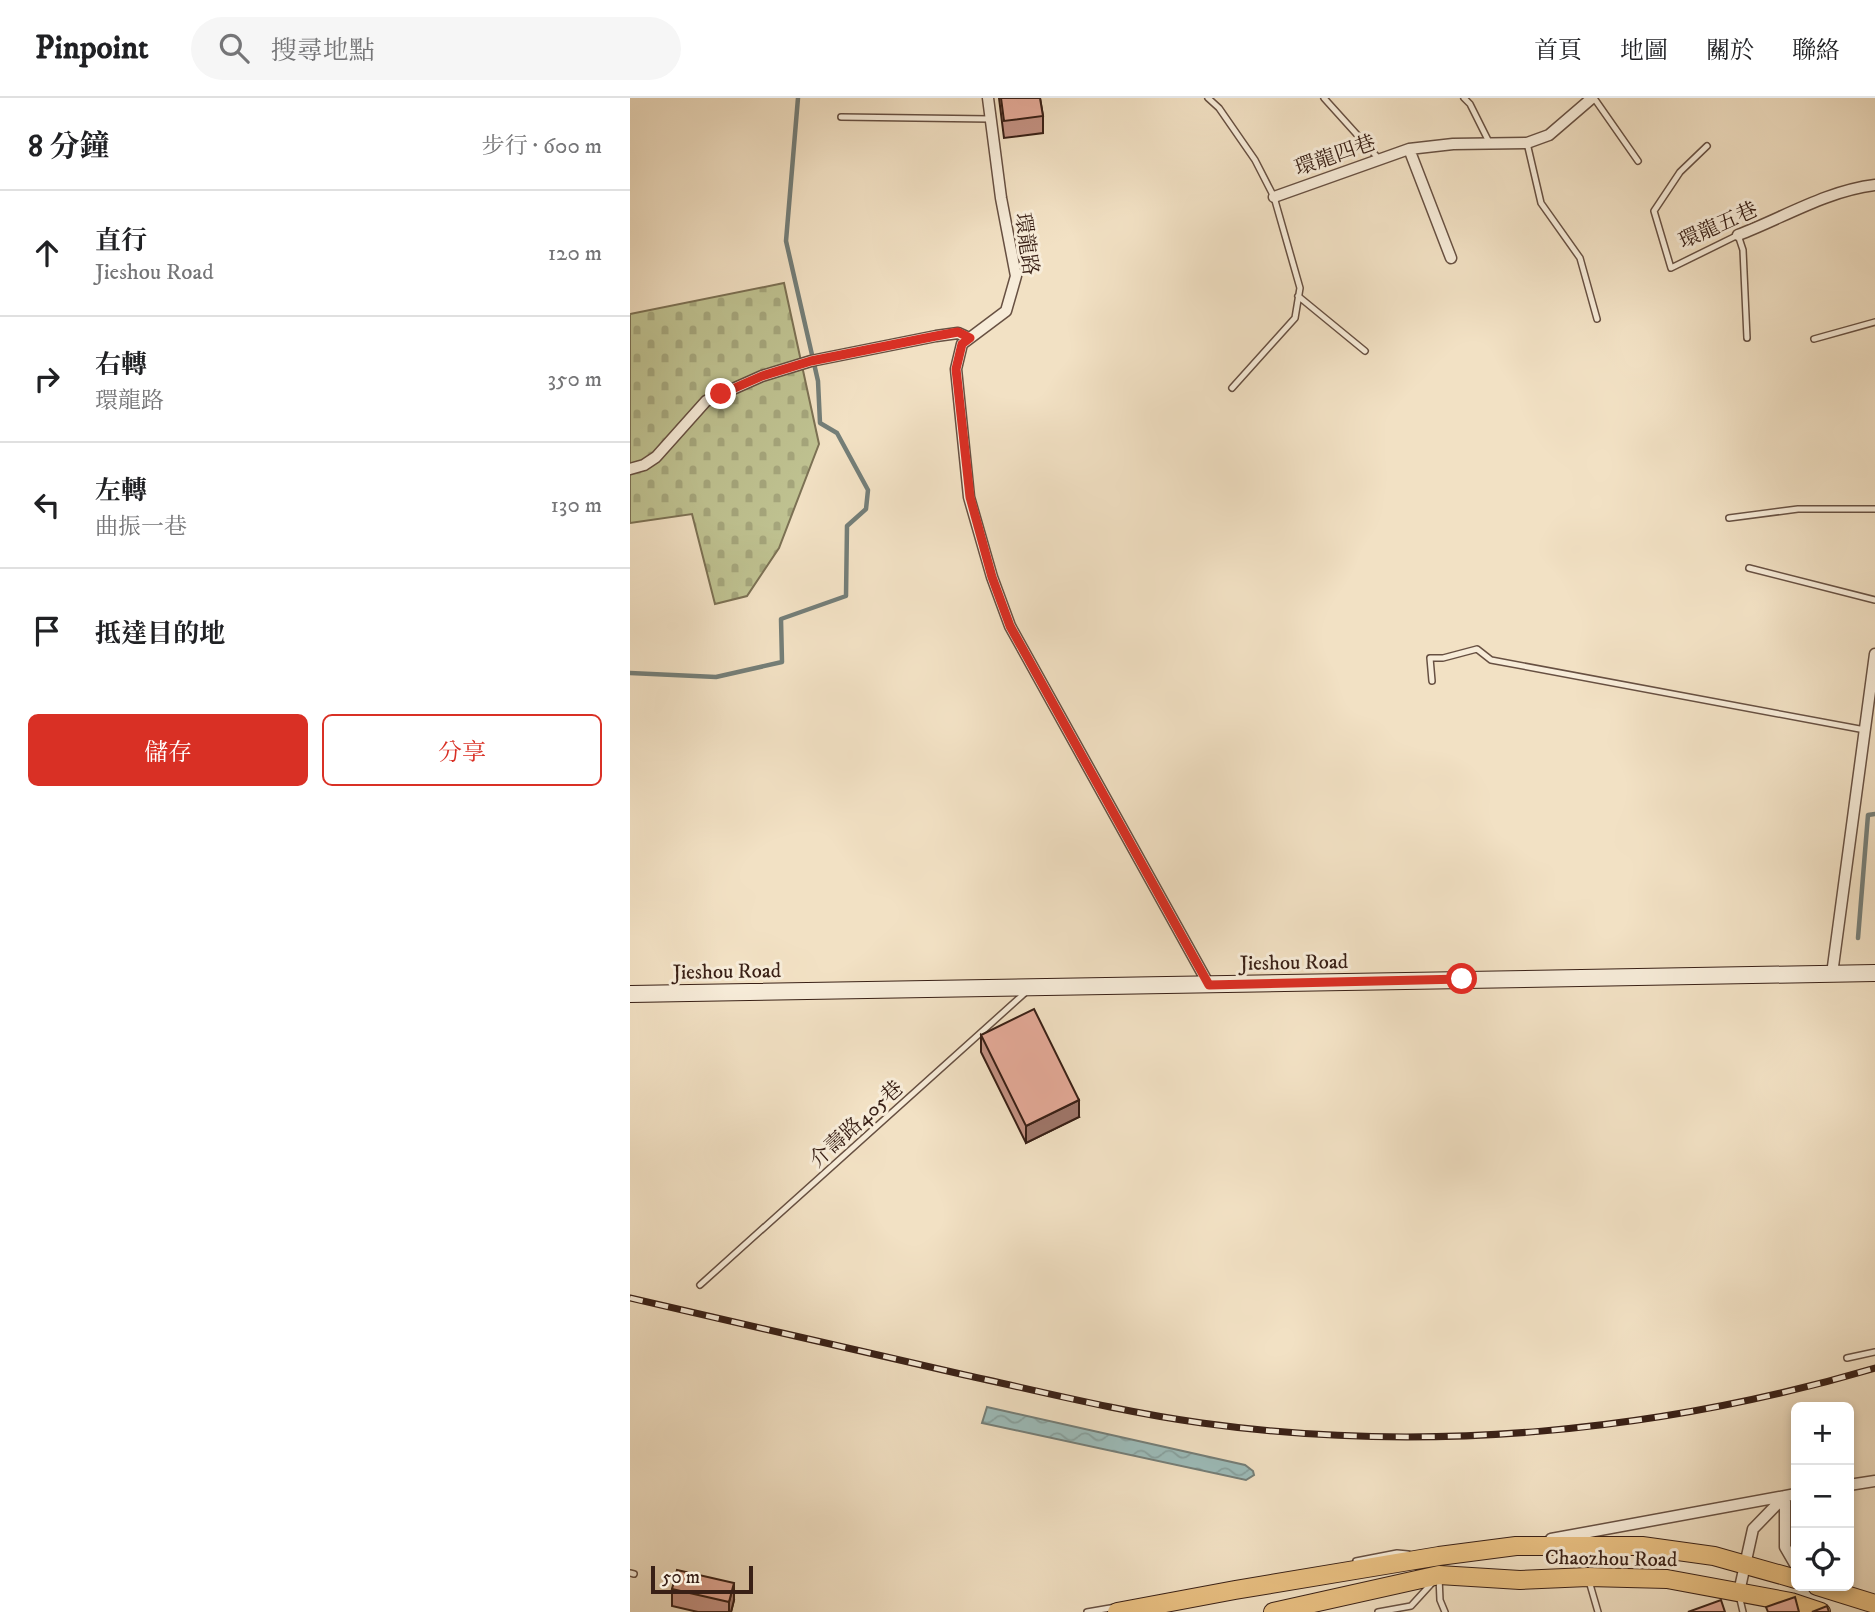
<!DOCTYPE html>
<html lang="zh-TW">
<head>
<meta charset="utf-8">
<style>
	body { margin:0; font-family:"IM FELL DW Pica","Noto Serif TC",serif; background:#f6f6f6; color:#202124 }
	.controls { position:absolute; right:21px; bottom:21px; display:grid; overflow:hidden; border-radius:10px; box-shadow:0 4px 10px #0003 }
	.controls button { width:63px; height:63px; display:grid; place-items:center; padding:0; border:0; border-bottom:2px solid #e0e0e0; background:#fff; color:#202124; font:35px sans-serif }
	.scale { position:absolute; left:21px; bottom:18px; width:102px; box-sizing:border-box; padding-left:7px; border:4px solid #392016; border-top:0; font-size:19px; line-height:24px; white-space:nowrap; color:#392016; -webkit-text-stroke:5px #f7ecd9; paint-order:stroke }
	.stop { position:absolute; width:21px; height:21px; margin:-16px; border:5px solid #d93025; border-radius:50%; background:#fff }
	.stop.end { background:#d93025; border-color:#fff; box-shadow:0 2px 7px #0008 }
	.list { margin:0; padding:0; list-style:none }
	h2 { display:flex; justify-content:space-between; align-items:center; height:91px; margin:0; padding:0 28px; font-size:30px }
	h2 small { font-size:23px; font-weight:400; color:#757577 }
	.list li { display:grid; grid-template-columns:46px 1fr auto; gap:21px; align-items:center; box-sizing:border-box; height:126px; padding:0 28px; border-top:2px solid #e0e0e0 }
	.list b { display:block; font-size:26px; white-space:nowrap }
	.list p { margin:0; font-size:23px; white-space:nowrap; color:#757577 }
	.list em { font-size:23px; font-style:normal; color:#757577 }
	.actions { display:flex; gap:14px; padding:21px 28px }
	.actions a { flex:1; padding:16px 0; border:2px solid #d93025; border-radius:10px; text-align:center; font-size:24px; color:#d93025 }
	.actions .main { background:#d93025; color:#fff }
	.icon { flex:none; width:38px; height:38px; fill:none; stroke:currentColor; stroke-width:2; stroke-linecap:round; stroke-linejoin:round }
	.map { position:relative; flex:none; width:1245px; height:1514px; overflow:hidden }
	header { display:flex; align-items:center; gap:42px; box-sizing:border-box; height:98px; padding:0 35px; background:#fff; border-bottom:2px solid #e0e0e0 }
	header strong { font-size:33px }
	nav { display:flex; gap:38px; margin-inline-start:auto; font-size:24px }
	.search { width:490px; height:63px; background:#f6f6f6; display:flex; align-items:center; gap:18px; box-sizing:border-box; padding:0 24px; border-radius:38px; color:#757577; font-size:26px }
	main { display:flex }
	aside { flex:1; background:#fff }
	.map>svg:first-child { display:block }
	.cemetery { fill:url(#cemetery-stones); stroke:#7c7154; stroke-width:2 }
	.water { fill:url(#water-waves); stroke:#747e78; stroke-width:2 }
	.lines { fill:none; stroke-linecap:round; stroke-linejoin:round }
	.stream { stroke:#747e78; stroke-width:4.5 }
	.service-casing { stroke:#675042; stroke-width:8 }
	.minor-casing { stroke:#675042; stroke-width:13 }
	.secondary-casing { stroke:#392016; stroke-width:18 }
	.primary-casing { stroke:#392016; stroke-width:20 }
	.service { stroke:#f7ecd9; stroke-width:5 }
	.minor { stroke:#f7ecd9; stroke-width:10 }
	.secondary { stroke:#f7ecd9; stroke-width:16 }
	.primary { stroke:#e9c082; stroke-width:18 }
	.rail-casing { stroke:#392016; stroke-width:7 }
	.rail { stroke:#f7ecd9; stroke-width:4.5; stroke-dasharray:13; stroke-linecap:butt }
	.wall { fill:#c39182; stroke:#392016; stroke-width:2 }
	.shaded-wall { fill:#9f766a; stroke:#392016; stroke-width:2 }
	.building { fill:#e3a997; stroke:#392016; stroke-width:2 }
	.route { stroke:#d93025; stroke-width:9 }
	.labels { text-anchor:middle; stroke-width:6; stroke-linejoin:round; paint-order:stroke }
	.street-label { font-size:21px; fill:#392016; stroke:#f7ecd9 }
</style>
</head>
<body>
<header>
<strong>Pinpoint</strong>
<div class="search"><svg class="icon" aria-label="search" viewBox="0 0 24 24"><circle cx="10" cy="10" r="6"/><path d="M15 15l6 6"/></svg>搜尋地點</div>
<nav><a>首頁</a><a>地圖</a><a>關於</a><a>聯絡</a></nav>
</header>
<main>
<aside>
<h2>8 分鐘<small>步行 · 600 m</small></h2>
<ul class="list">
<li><svg class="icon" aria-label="ahead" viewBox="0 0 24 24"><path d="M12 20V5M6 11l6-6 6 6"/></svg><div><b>直行</b><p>Jieshou Road</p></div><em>120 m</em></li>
<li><svg class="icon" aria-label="right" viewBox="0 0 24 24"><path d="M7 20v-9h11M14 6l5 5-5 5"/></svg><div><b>右轉</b><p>環龍路</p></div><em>350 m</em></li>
<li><svg class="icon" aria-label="left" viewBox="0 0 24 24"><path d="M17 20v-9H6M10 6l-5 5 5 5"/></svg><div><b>左轉</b><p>曲振一巷</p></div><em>130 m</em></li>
<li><svg class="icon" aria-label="arrive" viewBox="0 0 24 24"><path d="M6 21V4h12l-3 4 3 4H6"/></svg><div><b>抵達目的地</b></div></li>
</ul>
<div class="actions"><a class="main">儲存</a><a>分享</a></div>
</aside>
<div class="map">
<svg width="1245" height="1514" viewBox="0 0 1245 1514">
	<defs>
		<pattern id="cemetery-stones" width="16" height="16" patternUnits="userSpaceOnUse" patternTransform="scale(1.75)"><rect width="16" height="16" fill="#bfc291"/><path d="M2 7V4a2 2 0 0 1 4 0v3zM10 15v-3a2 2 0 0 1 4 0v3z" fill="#a5a67c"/></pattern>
		<pattern id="water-waves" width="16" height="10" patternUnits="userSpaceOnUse" patternTransform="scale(1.75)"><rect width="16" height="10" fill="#9cbcba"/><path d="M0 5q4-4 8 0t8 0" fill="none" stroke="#87a19f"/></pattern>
	</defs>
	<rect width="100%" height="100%" fill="#f2e1c4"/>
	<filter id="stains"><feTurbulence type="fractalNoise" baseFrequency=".00286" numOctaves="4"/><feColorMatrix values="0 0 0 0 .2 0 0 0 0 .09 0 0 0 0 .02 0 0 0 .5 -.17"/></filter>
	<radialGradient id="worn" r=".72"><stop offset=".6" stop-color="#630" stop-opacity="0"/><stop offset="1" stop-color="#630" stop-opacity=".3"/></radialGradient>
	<path class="cemetery" d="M 154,185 L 189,346 L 149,450 L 117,498 L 85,506 L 62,416 L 0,425 L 0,216 Z"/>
	<path class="water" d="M 357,1309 L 615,1367 L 623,1373 L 624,1377 L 616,1382 L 352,1325 Z"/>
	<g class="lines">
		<path class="stream" d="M 0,575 L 86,579 L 152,564 L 151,521 L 216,498 L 217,428 L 236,411 L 238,392 L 207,335 L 190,325 L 188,283 L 156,143 L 168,0
			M 1228,840 L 1238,717 L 1245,716"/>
		<g class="service-casing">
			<path id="service" d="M 578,0 L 589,10 L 625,62 L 644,99 L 670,190 L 665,220 L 602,290
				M 694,0 L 749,61
				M 834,0 L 840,6 L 860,46
				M 964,0 L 1008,63
				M 211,19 L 360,21
				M 897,45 L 911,105 L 950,160 L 967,221
				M 1077,48 L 1050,74 L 1024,113 L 1041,170 L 1108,137 L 1113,152 L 1117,240
				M 668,198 L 735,253
				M 1184,241 L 1245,224
				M 1099,420 L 1168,411 L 1245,411
				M 1119,470 L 1245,502
				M 802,583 L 800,560 L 813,560 L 847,551 L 861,562 L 1235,632
				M 70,1187 L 396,894
				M 1217,1260 L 1245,1254
				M 726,1463 L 767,1455 L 778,1456
				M 0,1475 L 4,1476
				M 809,1479 L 810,1502 L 815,1514
				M 959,1483 L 968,1514
				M 1109,1497 L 1113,1514
				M 457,1514 L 486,1509
				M 748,1514 L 781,1508 L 802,1485"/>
		</g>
		<g class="minor-casing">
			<path id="minor" d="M 358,0 L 371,100 L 386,178 L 376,213 L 332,246 L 326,271 L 339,399 L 362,479 L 380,528 L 579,887
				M 779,51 L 821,160
				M 644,99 L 779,51 L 823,46 L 897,45 L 919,37 L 962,0
				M 1108,137 C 1153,120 1196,93 1245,87
				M 0,371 L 14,367 L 26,359 L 76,303 L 132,278 L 181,263 L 306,238 L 328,235 L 339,240
				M 1202,876 L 1245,556
				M 1219,1387 L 1245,1383
				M 1155,1398 L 1155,1449 L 1166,1468
				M 921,1441 L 1166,1396
				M 1109,1494 L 1123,1431 L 1155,1398"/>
		</g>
		<g class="secondary-casing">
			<path id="secondary" d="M 0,896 L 1245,875"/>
		</g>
		<g class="primary-casing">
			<path id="primary" d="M 1187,1488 L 1245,1506
				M 487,1514 L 605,1492 L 809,1458 L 886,1448 L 1012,1448 L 1084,1458 L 1166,1481
				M 643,1514 L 809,1477 L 890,1482 L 958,1479 L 1037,1481 L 1161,1504 L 1191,1514"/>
		</g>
		<use href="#service" class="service"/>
		<use href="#minor" class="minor"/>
		<use href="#secondary" class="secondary"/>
		<use href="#primary" class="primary"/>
		<g class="rail-casing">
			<path id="rail" d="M 0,1200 C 112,1226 223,1251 335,1277 C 413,1294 492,1314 572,1325 C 796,1356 1029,1334 1245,1270"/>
		</g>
		<use href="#rail" class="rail"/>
	</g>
	<path class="wall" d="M 369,0 L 410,0 L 413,18 L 413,35 L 374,40 Z
		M 351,937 L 449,1019 L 396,1045 L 351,954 Z
		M 42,1491 L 104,1502 L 101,1514 L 68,1514 L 42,1508 Z"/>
	<path class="shaded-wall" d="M 449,1002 L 449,1019 L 396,1045 L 396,1028 Z
		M 104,1485 L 104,1502 L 101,1514 L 99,1514 L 99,1504 Z"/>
	<path class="building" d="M 371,0 L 410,0 L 413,18 L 374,23 Z
		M 404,911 L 449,1002 L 396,1028 L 351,937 Z
		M 47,1472 L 104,1485 L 99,1504 L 42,1491 Z
		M 1165,1499 L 1169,1514 L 1138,1514 L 1136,1509 Z
		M 1091,1502 L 1095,1514 L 1058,1514 Z
		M 1197,1508 L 1199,1514 L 1182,1514 Z"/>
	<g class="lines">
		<path class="route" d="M 91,296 L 132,278 L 181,263 L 306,238 L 328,234 L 340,240 L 332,246 L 326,271 L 340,399 L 362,479 L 380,528 L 579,887 L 832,881"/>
	</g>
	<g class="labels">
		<g class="street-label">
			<text transform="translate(705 57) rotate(-19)" y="7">環龍四巷</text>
			<text transform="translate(1088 127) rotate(-24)" y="7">環龍五巷</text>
			<text transform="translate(397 146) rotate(82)" y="7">環龍路</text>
			<text transform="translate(664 864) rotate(-1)" y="7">Jieshou Road</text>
			<text transform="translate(97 873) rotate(-1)" y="7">Jieshou Road</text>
			<text transform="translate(226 1026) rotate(-42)" y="7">介壽路405巷</text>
			<text transform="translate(981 1460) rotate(1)" y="7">Chaozhou Road</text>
		</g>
	</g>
	<rect width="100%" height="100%" filter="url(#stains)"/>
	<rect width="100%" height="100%" fill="url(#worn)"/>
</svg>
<div class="controls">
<button>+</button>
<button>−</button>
<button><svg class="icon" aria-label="locate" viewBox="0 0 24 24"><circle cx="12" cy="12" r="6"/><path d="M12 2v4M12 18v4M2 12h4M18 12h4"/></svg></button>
</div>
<div class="scale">50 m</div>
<div class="stop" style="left:832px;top:881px"></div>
<div class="stop end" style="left:91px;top:296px"></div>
</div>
</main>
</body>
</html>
